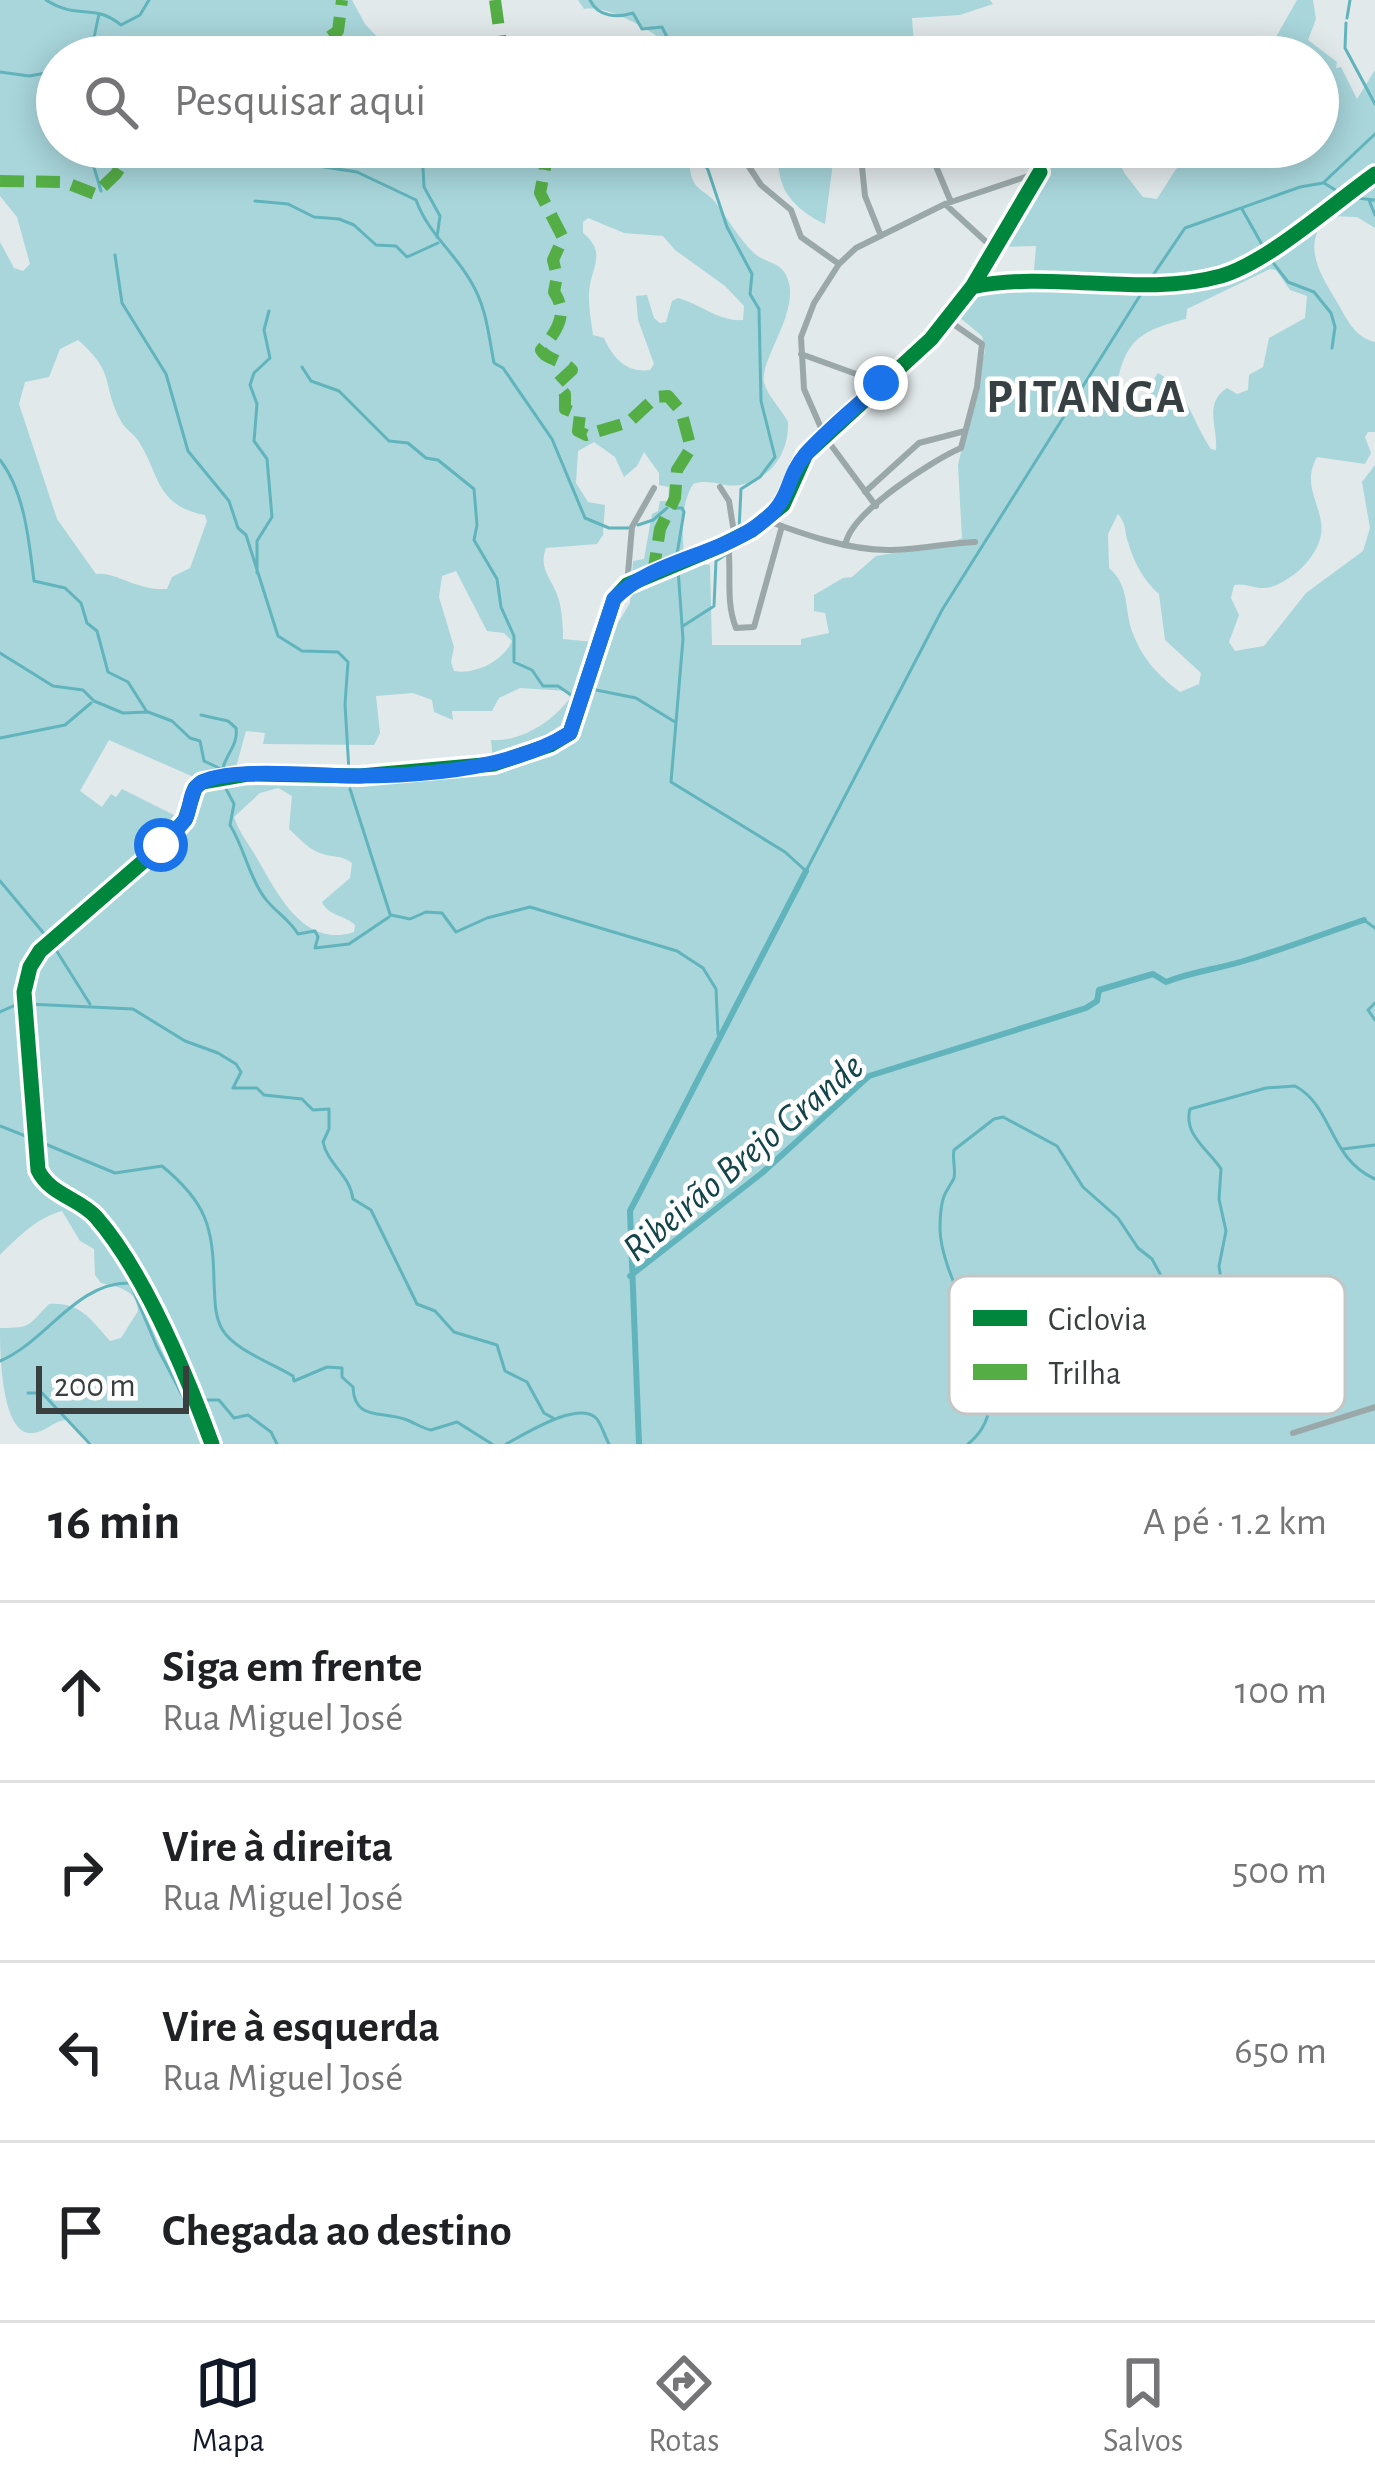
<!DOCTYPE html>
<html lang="pt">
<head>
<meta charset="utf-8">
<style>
	body { margin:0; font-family:"Alegreya Sans",sans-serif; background:#f2f2f2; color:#202124 }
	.scale { position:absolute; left:36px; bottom:30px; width:153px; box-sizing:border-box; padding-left:12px; border:6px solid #393e3e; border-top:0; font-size:33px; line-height:42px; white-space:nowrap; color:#393e3e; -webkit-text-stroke:9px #fff; paint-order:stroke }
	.stop { position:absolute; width:36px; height:36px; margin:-27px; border:9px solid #1a73e8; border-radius:50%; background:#fff }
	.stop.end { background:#1a73e8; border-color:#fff; box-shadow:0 3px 12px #0008 }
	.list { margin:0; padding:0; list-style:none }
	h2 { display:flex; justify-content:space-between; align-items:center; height:156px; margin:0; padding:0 48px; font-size:51px }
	h2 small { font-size:39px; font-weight:400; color:#757577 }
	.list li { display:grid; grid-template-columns:78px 1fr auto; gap:36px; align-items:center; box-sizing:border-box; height:180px; padding:0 48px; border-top:3px solid #e0e0e0 }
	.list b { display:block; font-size:45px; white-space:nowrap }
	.list p { margin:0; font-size:39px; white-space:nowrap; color:#757577 }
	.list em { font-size:39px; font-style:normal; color:#757577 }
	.icon { flex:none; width:66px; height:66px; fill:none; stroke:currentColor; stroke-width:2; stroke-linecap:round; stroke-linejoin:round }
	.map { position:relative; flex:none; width:1375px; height:1444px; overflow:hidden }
	.search { position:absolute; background:#fff; box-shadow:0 6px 30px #0003; left:36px; right:36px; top:36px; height:132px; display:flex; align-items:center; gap:30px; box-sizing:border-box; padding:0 42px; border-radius:66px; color:#757577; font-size:45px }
	.sheet { height:876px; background:#fff }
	nav { display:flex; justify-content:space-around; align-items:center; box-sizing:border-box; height:168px; border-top:3px solid #e0e0e0; background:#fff; font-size:33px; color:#757577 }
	nav a { display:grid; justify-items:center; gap:6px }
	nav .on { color:#111827 }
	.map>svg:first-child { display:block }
	.green { fill:#a8d6db; fill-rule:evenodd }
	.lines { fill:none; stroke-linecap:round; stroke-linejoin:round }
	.stream { stroke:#61b4bc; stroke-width:3 }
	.canal { stroke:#61b4bc; stroke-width:6 }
	.minor { stroke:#9ba8aa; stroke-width:6 }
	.quiet { stroke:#55ad46; stroke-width:12; stroke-dasharray:24 12; stroke-linecap:butt }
	.cycleway-casing { stroke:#fff; stroke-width:22 }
	.cycleway { stroke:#00873e; stroke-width:15 }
	.route { stroke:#1a73e8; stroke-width:15 }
	.labels { text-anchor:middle; stroke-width:9; stroke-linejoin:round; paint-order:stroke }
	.water-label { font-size:39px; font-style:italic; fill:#134449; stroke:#fff }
	.district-label { font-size:48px; font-weight:bold; letter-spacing:3px; fill:#374143; stroke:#fff }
	.key { fill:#fff; stroke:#c4c5c5; stroke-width:3 }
	.key-label { font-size:33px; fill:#393e3e }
</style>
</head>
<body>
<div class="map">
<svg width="1375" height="1444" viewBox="0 0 1375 1444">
	<rect width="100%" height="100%" fill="#e2e9ea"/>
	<path class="green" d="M 0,0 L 352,0 L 365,24 L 396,57 L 57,57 L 57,147 L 688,147 C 690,158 688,174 695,184 C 700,191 710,195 715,202 C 729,220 738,238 755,254 C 764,262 780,262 786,275 C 803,309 760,357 764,382 C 767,396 781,408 788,422 C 789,452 772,479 740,485 C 724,488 710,478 693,484 C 679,508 683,535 684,561 L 710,565 L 712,645 L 801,645 L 801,639 L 829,633 L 825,613 L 814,611 L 814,595 L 843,578 L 852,577 L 876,556 L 948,544 L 962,538 L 958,465 L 985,350 L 982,336 L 958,316 L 979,289 L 1033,283 L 1036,246 L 995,247 L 1046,180 L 1046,157 L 1039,147 L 1111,147 L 1125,174 L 1143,197 L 1157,199 L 1176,169 L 1208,147 L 1318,147 L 1318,57 L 1272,57 L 1272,44 L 1297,0 L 1313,0 L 1316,19 L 1308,40 L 1337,62 L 1336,68 L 1341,67 L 1357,99 L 1375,70 L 1375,228 L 1357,217 L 1329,216 C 1300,243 1320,274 1337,302 C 1347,319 1354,337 1375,342 L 1375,432 L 1368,432 L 1365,437 L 1371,453 L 1365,464 L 1317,457 C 1303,483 1317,497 1321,522 C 1326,550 1296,579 1271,587 C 1257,591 1247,582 1234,585 L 1231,598 L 1239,615 L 1229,642 L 1235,651 L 1264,646 L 1306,593 L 1363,551 L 1370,528 L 1362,482 L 1375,465 L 1375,1444 L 93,1444 L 66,1420 C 52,1421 44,1434 30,1433 C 1,1432 0,1350 0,1328 C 33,1328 28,1325 49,1304 C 81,1302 91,1320 110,1341 L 121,1338 L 138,1311 C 137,1290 119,1287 101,1283 L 95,1275 L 94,1249 L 80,1241 L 62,1211 C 38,1217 18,1237 0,1255 L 0,242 L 14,268 L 23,271 L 30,264 L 17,217 L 0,196 ZM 588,218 L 624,233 L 663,236 L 675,250 L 725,286 L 744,306 L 743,320 C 720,322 700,304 678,298 L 672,301 L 666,322 L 660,323 L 654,318 L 647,295 L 636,296 L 638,320 L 654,364 L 650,370 C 626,373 613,358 604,338 L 593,335 C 591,319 587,300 590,285 C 594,263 605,251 583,233 L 583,222 ZM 1270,269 L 1276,270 L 1290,290 L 1307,296 L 1305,318 L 1269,338 L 1263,367 L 1249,375 L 1248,390 L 1237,394 L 1227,388 C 1203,404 1218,427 1216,450 L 1211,449 C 1193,423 1186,387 1158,373 C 1148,386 1152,402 1144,417 L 1134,417 L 1116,389 C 1125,340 1139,331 1186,319 L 1187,309 ZM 78,340 C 117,374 101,384 121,421 C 125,430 134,433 139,442 C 160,475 156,506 205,515 L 207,521 L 190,568 L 172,577 L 167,589 C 136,591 116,571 96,574 L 57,519 L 19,404 L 25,382 L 49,377 L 60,349 ZM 594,442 L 615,457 L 624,477 L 637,466 L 644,452 L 659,473 L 659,485 L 669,487 L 668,501 L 660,501 L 658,511 L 652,514 L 644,559 L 633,561 L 630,603 L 619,621 L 603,613 L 594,642 L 563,639 C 563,625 562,610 558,597 C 552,578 538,570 546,548 L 597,544 L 603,535 L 605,505 L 588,502 L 576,483 L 578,451 ZM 1118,514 C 1127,525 1124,530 1128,542 C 1134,563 1144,581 1159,594 L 1165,640 L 1201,673 L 1199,684 L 1180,692 C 1158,675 1142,659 1132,631 C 1124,608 1130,586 1109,568 L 1108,534 ZM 456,571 L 487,631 L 504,633 L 512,641 C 504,660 476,675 454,671 L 451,662 L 454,647 L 439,597 L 442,576 ZM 520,688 L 567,691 L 570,698 C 553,721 522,742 491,740 L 493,762 L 315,775 L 235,771 L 246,731 L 265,733 L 263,744 L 374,745 L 380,733 L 376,696 L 413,693 L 432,700 L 434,712 L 453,720 L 452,711 L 492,711 L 499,698 ZM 109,740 L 196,778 L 180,818 L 122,789 L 116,797 L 111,794 L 102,807 L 80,791 ZM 278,788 L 292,796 L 289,829 C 299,838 310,851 323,854 C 336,858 341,855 352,863 L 350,878 L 322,902 C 328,916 345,915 355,925 L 354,932 C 300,950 274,885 252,850 C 245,839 239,831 234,817 L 260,793 Z
		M 578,0 L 990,0 L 993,4 L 960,15 L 912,18 L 915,57 L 684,57 C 664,38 612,4 584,9 Z
		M 767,147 L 835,147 L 825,224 C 809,217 787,201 782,183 C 777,168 780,158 767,147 Z"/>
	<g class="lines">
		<path class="stream" d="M 46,0 C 79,21 93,2 121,25 L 140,15 L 149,0
			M 590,0 C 598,17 617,18 633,13 L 642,29 L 662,27 L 668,39 L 667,57
			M 1347,18 L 1350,0
			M 1346,23 L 1345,48 L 1375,104
			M 77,57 L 82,47 L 93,42 L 99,14
			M 0,72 L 29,76 L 57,71
			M 88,147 L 101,191
			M 694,147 L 708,170 L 727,227 L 752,274 L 750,294 L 759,309 L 761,401 L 775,457 L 760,477 L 741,489 L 739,530
			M 415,156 L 423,168 L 424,187 L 440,216 L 437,237
			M 288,157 L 305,164 L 357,172 L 416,200 C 428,233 453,251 470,280 C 487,308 488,333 494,363 L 503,368 L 552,439 L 585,518 L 609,528 L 629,528
			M 1324,183 L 1342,194
			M 1347,197 L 1375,200
			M 1369,200 L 1375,215
			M 255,201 L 288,204 L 314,217 L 339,219 L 354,225 L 376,245 L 396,246 L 407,257 L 438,243
			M 1242,209 L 1265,250
			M 115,255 L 122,303 L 166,374 L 188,451 L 229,501 L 238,528 L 246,535 L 278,636 L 302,651 L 338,652 L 348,662 L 345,704 L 349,771
			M 1268,256 L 1288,282 L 1314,292 L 1331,313 L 1335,327 L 1332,348
			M 1149,281 L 1185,228 L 1300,187 L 1323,183 L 1375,134
			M 302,367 L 311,381 L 339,391 L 389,441 L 408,443 L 426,458 L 438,460 L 474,489 L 477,525 L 474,540 L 497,579 L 501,607 L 514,636 L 514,662 L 532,670 L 543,686 L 558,686 L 571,695 L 580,686
			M 0,460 C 25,492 29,542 34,581 L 65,588 L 81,603 L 87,623 L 97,631 L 108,672 L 128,682 L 147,712
			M 673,508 L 682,508 L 684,512 L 676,560
			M 638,525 L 653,520 L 667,508
			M 678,569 L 683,639 L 671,782 L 785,852 L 806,871 L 942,610 L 1146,286
			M 257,573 L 257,541 L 272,517 L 267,459 L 254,441 L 257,404 L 250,385 L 254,373 L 270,358 L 264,330 L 269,311
			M 683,626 L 714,606 L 716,561 L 739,546 L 741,540
			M 0,653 L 53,686 L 83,690 L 94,701 L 123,713 L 148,712 L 172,721 L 190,738 L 200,741 L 204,761 L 221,769
			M 591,689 L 636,698 L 675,722
			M 201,715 L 228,721 L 236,728 C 239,747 221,759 222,775
			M 0,738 L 65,725 L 91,703
			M 224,785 L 234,804 L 230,825 C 244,847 249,877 264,897 C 274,911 289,919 298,934 L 315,931 L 318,937 L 315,948 L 349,944 L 389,917
			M 350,789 L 390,914
			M 0,881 L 46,936
			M 391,915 L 410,919 L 426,912 L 442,913 L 456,932 L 487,918 L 530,907 L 677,951 L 703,968 L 716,989 L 718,1034 L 721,1036
			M 1364,920 L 1375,928
			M 51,942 L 90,1004
			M 1375,1003 L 1368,1010 L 1375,1020
			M 28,1004 L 133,1009 L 185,1041 L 218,1053 L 236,1064 L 241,1072 L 233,1088 L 257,1088 L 264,1095 L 302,1099 L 313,1110 L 329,1109 L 329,1129 L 323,1142 C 328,1165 350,1175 353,1199 L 371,1210 L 417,1304 L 435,1311 L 454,1332 L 497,1345 L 505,1371 L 527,1382 L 544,1413 L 553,1418
			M 0,1012 L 20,1003
			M 0,1126 L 28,1137
			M 38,1141 L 115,1173 L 162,1166 C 206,1202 213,1226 214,1282 C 215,1297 214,1315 222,1329 C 234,1350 272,1363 293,1376 L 294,1381 L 327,1367 L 342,1368 L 342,1377 L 353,1387 C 354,1420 380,1411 404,1419 C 414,1422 421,1428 431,1430 L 457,1422 L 492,1444
			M 1343,1149 L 1375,1145
			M 0,1361 C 47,1341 76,1282 130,1283 L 157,1347 L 190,1410
			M 28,1393 L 42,1393 L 90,1444
			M 206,1400 L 219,1400 L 234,1418 L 248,1415 L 271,1432 L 277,1444
			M 506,1444 C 524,1435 577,1400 596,1418 C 601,1423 605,1437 609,1444
			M 968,1444 C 1031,1394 942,1294 940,1230 C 940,1220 940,1204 945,1194 C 946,1191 953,1181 954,1178 C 956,1169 952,1159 954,1150 L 994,1119 L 1003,1117 L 1057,1146 L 1083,1187 L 1118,1218 L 1138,1248 L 1152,1259 L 1166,1285 L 1176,1341 L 1187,1348 L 1208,1344 L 1223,1325 L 1226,1314 L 1219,1266 L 1226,1231 L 1219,1199 L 1221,1169 C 1209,1150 1183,1135 1190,1109 L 1266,1088 L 1295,1086 C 1333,1106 1329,1159 1375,1179"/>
		<path class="canal" d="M 630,1276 L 762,1173 L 869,1076 L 1086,1008 L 1097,1001 L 1099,990 L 1153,974 L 1166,982 C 1194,971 1219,969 1247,960 C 1287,948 1325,933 1364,920
			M 639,1444 L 630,1211 L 806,871"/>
		<path class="minor" d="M 736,147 L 761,185 L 791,210 L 801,237 L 839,264
			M 860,147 L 865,196 L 881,236
			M 930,152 L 951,202
			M 945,204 L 995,250
			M 972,287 C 1053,270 1141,298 1221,276 C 1267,263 1334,203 1375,174
			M 801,354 L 881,383
			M 720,487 L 729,501 L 735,539
			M 865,492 L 919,443 L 965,431
			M 876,506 L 825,437 L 804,389 L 801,337 L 814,303 L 839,264 L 856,248 L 945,204 L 1040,172
			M 765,520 C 803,534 847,550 888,550 C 917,550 946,543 975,542
			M 728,542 C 732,572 725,601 736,628 L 754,627 L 782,526
			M 846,542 C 854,511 931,461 961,448 L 977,387 L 982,344 L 946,319
			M 627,585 L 632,527 L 654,488
			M 1293,1433 L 1375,1407
			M 212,1444 C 187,1376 144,1272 96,1217 C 79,1198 50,1195 38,1170 L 24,992 L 30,967 L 40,951 L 161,846 L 185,820 L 195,788 L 202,782 L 248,774 L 360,776 L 494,764 L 550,745 L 570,733 L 614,599 L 627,585 L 720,546 L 752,530 L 783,505 L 806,454 L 931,339 L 972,287 L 1040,172"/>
		<path class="quiet" d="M 495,0 L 503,57
			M 300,57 L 338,31 L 342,0
			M 538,147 L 545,168 L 540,193 L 563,238 L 553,260 L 557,276 L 554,292 C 570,315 555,333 541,350 C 546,360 563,360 572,370 L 557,384 L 565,394 L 565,409 L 580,415 L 578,431 L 586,435 L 629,422 L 656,397 L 668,396 L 681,411 L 691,448 L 677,470 L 675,498 L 660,529 L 653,574
			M 0,181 L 64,182 L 95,194 L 116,174 L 133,147"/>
		<g class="cycleway-casing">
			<path id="cycleway" d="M 972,287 C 1053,270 1141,298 1221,276 C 1267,263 1334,203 1375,174
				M 212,1444 C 187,1376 144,1272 96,1217 C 79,1198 50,1195 38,1170 L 24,992 L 30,967 L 40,951 L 161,846 L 185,820 L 195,788 L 202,782 L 248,774 L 360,776 L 494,764 L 550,745 L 570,733 L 614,599 L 627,585 L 720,546 L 752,530 L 783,505 L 806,454 L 931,339 L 972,287 L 1040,172"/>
		</g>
		<use href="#cycleway" class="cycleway"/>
	</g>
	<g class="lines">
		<path class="route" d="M 161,845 C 169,837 180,828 186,818 C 191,808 189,792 199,784 C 223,766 322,776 355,776 C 422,776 512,769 570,733 L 614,599 C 650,562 711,557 754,528 C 795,501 782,482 806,454 C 828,429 857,407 881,383"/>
	</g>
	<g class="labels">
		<g class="water-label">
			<text transform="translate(742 1156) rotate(-40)" y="14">Ribeirão Brejo Grande</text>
		</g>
		<g class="district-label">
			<text x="1087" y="412">PITANGA</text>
		</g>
	</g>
	<rect x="949" y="1276" width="396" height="138" rx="18" class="key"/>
	<rect x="973" y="1310" width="54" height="16" fill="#00873e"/>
	<rect x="973" y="1364" width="54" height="16" fill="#55ad46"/>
	<g class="key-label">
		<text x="1048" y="1330">Ciclovia</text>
		<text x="1048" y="1384">Trilha</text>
	</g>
</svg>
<div class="scale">200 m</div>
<div class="stop" style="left:161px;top:845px"></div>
<div class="stop end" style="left:881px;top:383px"></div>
<div class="search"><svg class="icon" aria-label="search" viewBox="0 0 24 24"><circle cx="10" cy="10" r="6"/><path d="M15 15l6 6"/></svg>Pesquisar aqui</div>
</div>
<section class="sheet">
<h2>16 min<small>A pé · 1.2 km</small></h2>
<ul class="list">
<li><svg class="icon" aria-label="ahead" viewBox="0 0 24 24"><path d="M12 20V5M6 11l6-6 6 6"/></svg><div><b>Siga em frente</b><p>Rua Miguel José</p></div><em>100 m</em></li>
<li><svg class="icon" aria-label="right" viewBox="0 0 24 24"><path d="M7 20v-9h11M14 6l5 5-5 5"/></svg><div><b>Vire à direita</b><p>Rua Miguel José</p></div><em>500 m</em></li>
<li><svg class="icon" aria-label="left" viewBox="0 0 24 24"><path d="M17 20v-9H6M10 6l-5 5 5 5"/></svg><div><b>Vire à esquerda</b><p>Rua Miguel José</p></div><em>650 m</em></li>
<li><svg class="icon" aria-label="arrive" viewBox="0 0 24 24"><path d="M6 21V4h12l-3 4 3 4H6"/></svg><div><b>Chegada ao destino</b></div></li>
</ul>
</section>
<nav>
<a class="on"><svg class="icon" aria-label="map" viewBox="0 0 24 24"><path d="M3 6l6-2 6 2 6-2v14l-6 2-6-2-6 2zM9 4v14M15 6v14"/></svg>Mapa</a>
<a><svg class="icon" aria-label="directions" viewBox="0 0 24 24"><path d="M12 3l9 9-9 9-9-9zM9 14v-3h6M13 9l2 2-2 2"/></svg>Rotas</a>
<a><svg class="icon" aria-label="saved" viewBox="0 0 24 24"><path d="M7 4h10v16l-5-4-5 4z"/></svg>Salvos</a>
</nav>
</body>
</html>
